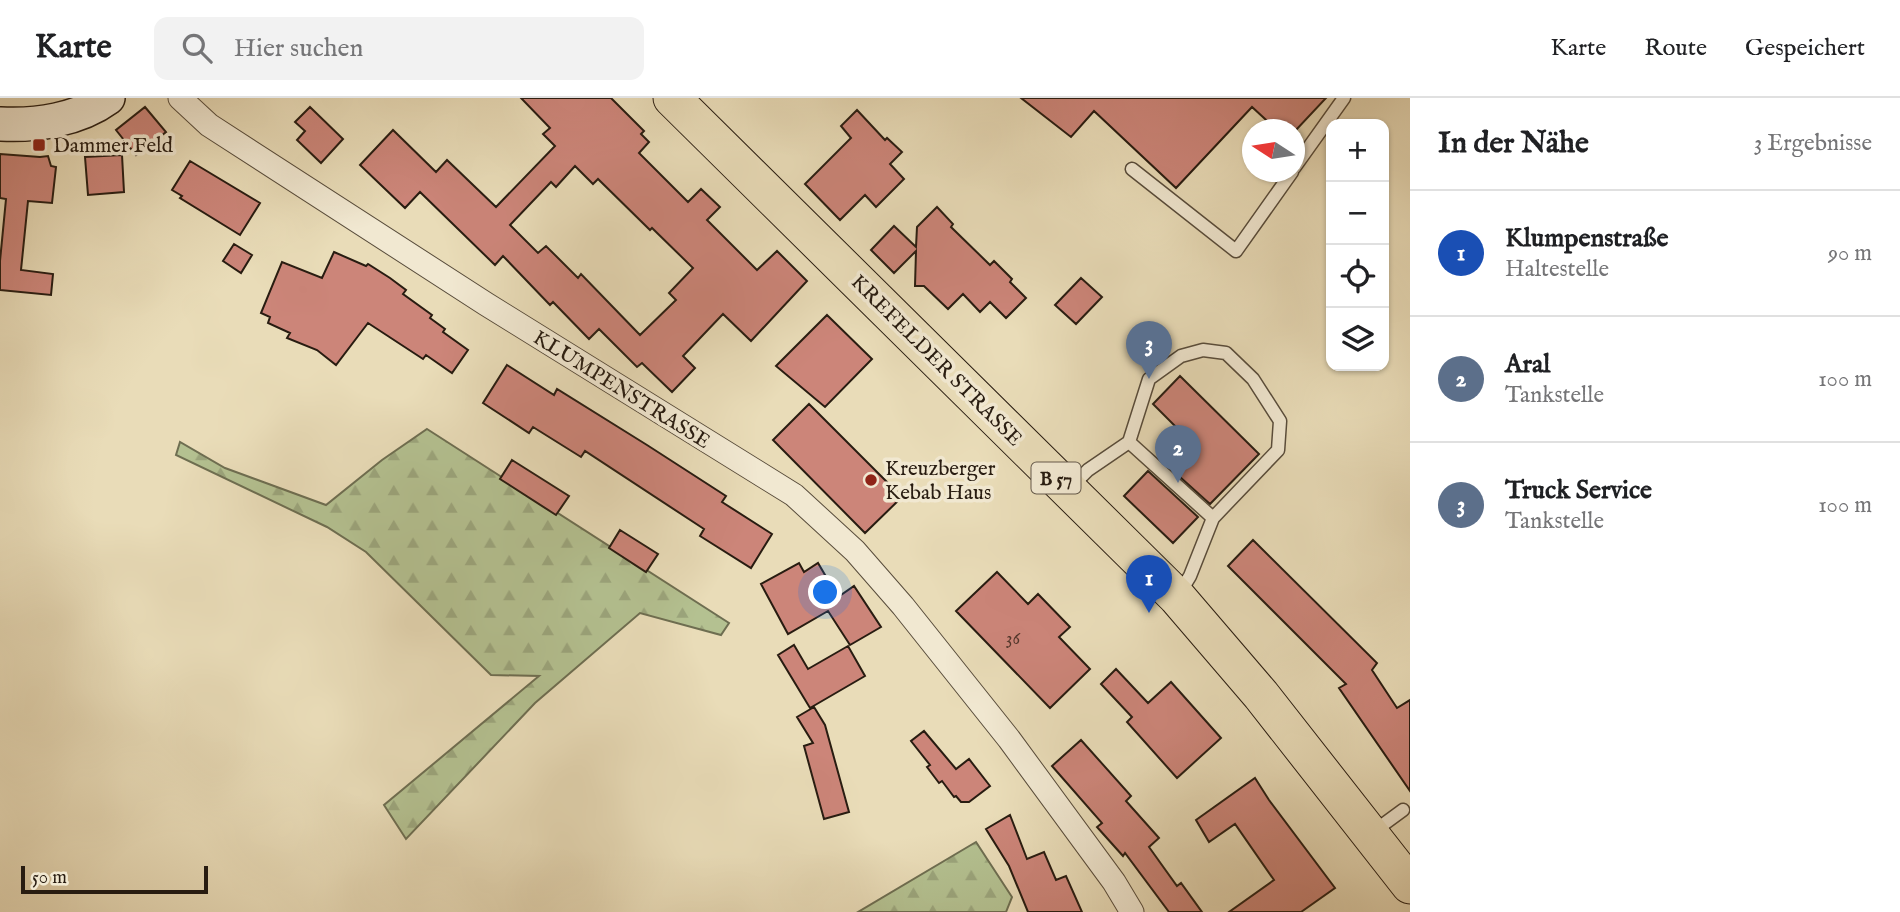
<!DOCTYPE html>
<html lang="de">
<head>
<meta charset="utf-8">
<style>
	body { margin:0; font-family:"IM FELL English",serif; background:#f2f2f2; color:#202124 }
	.controls { position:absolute; right:21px; top:21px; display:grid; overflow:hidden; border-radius:14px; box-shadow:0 2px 5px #0004 }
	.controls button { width:63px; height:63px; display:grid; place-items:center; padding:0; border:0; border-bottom:2px solid #e0e0e0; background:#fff; color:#202124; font:35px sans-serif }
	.compass { position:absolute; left:1242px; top:21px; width:63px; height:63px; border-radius:50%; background:#fff; box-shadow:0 2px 5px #0004; rotate:282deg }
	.scale { position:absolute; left:21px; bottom:18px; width:187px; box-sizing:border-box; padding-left:7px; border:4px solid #281c11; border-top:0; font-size:19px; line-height:24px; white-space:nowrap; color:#281c11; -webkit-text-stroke:5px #f1e8d1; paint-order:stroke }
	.you { position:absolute; left:826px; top:495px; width:24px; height:24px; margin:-18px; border:5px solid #fff; border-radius:50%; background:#1a73e8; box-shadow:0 0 0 10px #1a73e833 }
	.badge { display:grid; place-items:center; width:46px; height:46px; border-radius:50%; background:#8f2418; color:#fff; font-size:23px; font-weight:700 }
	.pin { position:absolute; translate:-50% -58px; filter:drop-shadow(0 2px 4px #0008) }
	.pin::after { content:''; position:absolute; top:37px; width:24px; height:21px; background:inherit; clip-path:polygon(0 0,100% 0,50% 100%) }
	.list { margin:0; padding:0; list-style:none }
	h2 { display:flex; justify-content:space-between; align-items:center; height:91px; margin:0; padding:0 28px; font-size:30px }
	h2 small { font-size:23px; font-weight:400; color:#757577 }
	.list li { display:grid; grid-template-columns:46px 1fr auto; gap:21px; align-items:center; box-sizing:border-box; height:126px; padding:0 28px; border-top:2px solid #e0e0e0 }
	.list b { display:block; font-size:26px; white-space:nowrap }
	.list p { margin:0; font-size:23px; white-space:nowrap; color:#757577 }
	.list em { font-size:23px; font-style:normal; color:#757577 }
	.icon { flex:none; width:38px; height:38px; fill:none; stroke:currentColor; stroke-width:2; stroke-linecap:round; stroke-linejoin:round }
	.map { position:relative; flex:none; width:1410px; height:814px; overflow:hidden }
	header { display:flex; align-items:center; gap:42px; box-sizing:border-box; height:98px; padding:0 35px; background:#fff; border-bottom:2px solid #e0e0e0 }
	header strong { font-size:33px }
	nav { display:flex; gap:38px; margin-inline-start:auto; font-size:24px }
	.search { width:490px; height:63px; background:#f2f2f2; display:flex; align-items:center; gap:18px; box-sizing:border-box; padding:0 24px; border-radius:14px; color:#757577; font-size:26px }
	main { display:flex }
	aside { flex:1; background:#fff }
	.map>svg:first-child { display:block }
	.forest { fill:url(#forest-firs); stroke:#6e6e51; stroke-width:2 }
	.building { fill:#cc8579; stroke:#281c11; stroke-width:2; fill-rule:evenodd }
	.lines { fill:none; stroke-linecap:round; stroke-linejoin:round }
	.lane-casing { stroke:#584c3b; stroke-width:15 }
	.street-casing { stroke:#584c3b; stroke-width:25 }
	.secondary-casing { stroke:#281c11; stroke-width:36 }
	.primary-casing { stroke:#281c11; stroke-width:39 }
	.lane { stroke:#f1e8d1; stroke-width:12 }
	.street { stroke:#f1e8d1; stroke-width:23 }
	.secondary { stroke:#f1e8d1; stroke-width:33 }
	.primary { stroke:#e9dcb8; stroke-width:37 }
	.poi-dot { fill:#8f2418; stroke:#f1e8d1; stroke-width:2.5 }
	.labels { text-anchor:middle; stroke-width:7; stroke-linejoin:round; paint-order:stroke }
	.number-label { font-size:18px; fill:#51362b }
	.shield { fill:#f1e8d1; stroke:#64594b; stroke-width:2 }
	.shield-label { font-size:19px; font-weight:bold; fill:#281c11 }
	.poi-label { font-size:21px; fill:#281c11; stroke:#f1e8d1; text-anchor:start }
	.street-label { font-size:21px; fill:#281c11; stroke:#f1e8d1 }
</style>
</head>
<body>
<header>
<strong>Karte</strong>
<div class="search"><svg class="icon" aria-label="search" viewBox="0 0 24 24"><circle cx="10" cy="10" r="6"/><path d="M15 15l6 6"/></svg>Hier suchen</div>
<nav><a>Karte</a><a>Route</a><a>Gespeichert</a></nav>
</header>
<main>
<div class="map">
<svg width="1410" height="814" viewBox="0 0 1410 814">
	<defs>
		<pattern id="forest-firs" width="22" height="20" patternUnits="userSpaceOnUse" patternTransform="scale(1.75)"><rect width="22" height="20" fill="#b4c191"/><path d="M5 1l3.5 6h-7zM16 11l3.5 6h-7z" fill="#9ba57c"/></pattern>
	</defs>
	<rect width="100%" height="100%" fill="#e9dcb8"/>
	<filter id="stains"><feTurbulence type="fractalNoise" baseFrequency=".00286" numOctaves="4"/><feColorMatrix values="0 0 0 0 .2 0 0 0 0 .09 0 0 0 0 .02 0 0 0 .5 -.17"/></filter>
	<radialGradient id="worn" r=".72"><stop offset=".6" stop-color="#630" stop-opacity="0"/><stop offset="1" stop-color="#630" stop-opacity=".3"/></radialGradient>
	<path class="forest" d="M 427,331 L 729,525 L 721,537 L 640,515 L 535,605 L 406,741 L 384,707 L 539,578 L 491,577 L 366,454 L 327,429 L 176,357 L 180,344 L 225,370 L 326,407 L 382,362 Z
		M 976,744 L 1012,799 L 1006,814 L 858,814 Z"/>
	<path class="building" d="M 521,0 L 611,0 L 644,33 L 641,36 L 649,44 L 639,55 L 688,104 L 701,91 L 720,109 L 707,122 L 757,172 L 777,153 L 807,183 L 751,243 L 723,216 L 683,258 L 695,270 L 672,294 L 642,265 L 637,269 L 599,231 L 589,241 L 553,204 L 550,207 L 503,158 L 495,167 L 420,94 L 405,110 L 360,67 L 393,32 L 436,74 L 447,62 L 496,109 L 555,48 L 543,36 L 550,30 ZM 575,68 L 593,86 L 598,81 L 650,132 L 652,130 L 693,170 L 669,195 L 676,202 L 640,237 L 581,176 L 578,180 L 546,148 L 538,155 L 510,127 L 551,84 L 556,89 Z
		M 1021,0 L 1326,0 L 1296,32 L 1277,32 L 1252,9 L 1176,90 L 1094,13 L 1071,39 Z
		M 145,9 L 166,34 L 136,57 L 116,32 Z
		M 310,9 L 343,41 L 321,65 L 297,42 L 305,33 L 295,24 Z
		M 857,12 L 885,42 L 887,40 L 902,54 L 890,66 L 904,81 L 876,109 L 865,97 L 840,122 L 805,86 L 851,40 L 841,28 Z
		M 0,56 L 40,59 L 48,58 L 51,68 L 56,69 L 52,105 L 28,103 L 21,172 L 53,176 L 51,197 L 0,192 L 0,163 L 6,101 L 0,100 Z
		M 122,57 L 124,94 L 88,97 L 85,59 Z
		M 190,63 L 260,105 L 240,137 L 180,100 L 182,98 L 172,92 Z
		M 937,109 L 953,126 L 951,129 L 990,167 L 994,163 L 1012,181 L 1010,184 L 1026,200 L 1006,220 L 990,204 L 980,214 L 963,196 L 948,211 L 924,188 L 915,188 L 916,153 L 894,175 L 871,152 L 894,128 L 916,149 L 917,129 Z
		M 234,146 L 252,157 L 241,175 L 223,163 Z
		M 334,154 L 366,168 L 368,166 L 390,180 L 406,192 L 403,196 L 432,217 L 430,220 L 445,231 L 443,234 L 468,252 L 452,275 L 426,257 L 423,261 L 368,225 L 336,267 L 317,252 L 287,240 L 290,235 L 268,225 L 270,219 L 261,215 L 282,164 L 322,180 Z
		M 1081,180 L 1102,199 L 1076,226 L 1055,207 Z
		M 827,217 L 872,261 L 825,309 L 776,268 Z
		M 507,267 L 554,297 L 557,291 L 647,347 L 726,398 L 722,404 L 772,436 L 751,470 L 700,438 L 704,431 L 585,353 L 581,359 L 533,329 L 529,335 L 483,305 Z
		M 1180,278 L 1259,356 L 1210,406 L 1160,361 L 1184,337 L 1153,306 Z
		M 809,306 L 902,399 L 865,435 L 773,342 Z
		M 512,362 L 569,398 L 556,417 L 500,381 Z
		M 1148,373 L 1198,419 L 1173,445 L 1124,398 Z
		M 620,432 L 658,456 L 646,474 L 609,450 Z
		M 1253,442 L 1377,565 L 1372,572 L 1397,610 L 1410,602 L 1410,693 L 1339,590 L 1346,586 L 1228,468 Z
		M 799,465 L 804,474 L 818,465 L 838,499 L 854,488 L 881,529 L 850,547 L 828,513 L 788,536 L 761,486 Z
		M 997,474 L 1028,506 L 1038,496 L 1070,529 L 1059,539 L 1090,571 L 1050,610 L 956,513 Z
		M 794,547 L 808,571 L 848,548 L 865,578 L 810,610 L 778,557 Z
		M 1116,571 L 1148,605 L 1171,584 L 1221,640 L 1177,680 L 1127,624 L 1132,619 L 1101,586 Z
		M 814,609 L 825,627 L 849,714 L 824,721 L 804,648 L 813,645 L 797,619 Z
		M 924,633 L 956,671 L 969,661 L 990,688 L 969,704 L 961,704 L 956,698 L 954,699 L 942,683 L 939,685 L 927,669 L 930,667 L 911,643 Z
		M 1081,642 L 1131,698 L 1126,703 L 1159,740 L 1149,749 L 1177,788 L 1181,785 L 1202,814 L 1169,814 L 1125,755 L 1123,758 L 1097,729 L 1102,725 L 1052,668 Z
		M 1255,680 L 1269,702 L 1335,790 L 1301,814 L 1229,814 L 1274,782 L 1235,726 L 1209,744 L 1196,722 Z
		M 1010,717 L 1027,761 L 1044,754 L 1056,782 L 1066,778 L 1082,814 L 1028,814 L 1009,768 L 986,731 Z"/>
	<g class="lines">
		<g class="lane-casing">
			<path id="lane" d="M 1294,70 L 1344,0
				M 1132,71 L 1236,153 L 1292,74
				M 1129,344 L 1149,281 L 1181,258 L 1203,252 L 1226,255 L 1253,281 L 1280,323 L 1278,352 L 1213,420
				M 1070,390 L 1088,372 L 1129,344 L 1213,420 L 1190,478 L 1179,496
				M 1373,734 L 1403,712"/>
		</g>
		<g class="street-casing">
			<path id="street" d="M 180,0 L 209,27 L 486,206 L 794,397 L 855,453 L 903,508 L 1009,641 L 1114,784 L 1132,814"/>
		</g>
		<g class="secondary-casing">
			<path id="secondary" d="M 0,26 C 36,28 78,22 108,0"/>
		</g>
		<g class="primary-casing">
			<path id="primary" d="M 672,0 L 1177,499 L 1261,597 L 1410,787"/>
		</g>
		<use href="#lane" class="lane"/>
		<use href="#street" class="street"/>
		<use href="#secondary" class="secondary"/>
		<use href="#primary" class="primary"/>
	</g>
	<g class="poi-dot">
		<rect x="32" y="40" width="14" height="14" rx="3.5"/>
		<circle cx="871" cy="382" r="7"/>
	</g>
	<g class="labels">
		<g class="number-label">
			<text x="1013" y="546">36</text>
		</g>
		<rect class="shield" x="1031.5" y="364.5" width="49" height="31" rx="5"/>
		<g class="shield-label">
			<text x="1056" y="387">B 57</text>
		</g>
		<g class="poi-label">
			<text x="53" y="54">Dammer Feld</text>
			<text x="885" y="377">Kreuzberger<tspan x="885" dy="24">Kebab Haus</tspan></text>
		</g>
		<g class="street-label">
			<text transform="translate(937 262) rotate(45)" y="7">KREFELDER STRASSE</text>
			<text transform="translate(622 291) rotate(32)" y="7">KLUMPENSTRASSE</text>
		</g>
	</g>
	<rect width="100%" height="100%" filter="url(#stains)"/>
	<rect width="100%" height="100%" fill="url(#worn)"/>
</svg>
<div class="controls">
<button>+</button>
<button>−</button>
<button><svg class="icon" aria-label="locate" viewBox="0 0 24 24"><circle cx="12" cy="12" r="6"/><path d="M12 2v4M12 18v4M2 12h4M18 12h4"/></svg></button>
<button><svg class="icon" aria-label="layers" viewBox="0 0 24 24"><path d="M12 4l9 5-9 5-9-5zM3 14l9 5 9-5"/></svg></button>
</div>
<svg class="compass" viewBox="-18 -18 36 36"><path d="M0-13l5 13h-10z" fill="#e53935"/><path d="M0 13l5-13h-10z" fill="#757577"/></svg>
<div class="scale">50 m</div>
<div class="you"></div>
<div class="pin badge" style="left:1149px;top:515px;background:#1a4fb4">1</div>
<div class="pin badge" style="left:1178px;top:385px;background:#5c6f8a">2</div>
<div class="pin badge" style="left:1149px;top:281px;background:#5c6f8a">3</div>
</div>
<aside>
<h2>In der Nähe<small>3 Ergebnisse</small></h2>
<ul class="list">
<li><span class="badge" style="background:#1a4fb4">1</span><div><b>Klumpenstraße</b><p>Haltestelle</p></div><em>90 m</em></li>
<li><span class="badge" style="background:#5c6f8a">2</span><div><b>Aral</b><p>Tankstelle</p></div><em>100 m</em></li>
<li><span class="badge" style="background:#5c6f8a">3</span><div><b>Truck Service</b><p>Tankstelle</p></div><em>100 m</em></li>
</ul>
</aside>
</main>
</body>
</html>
